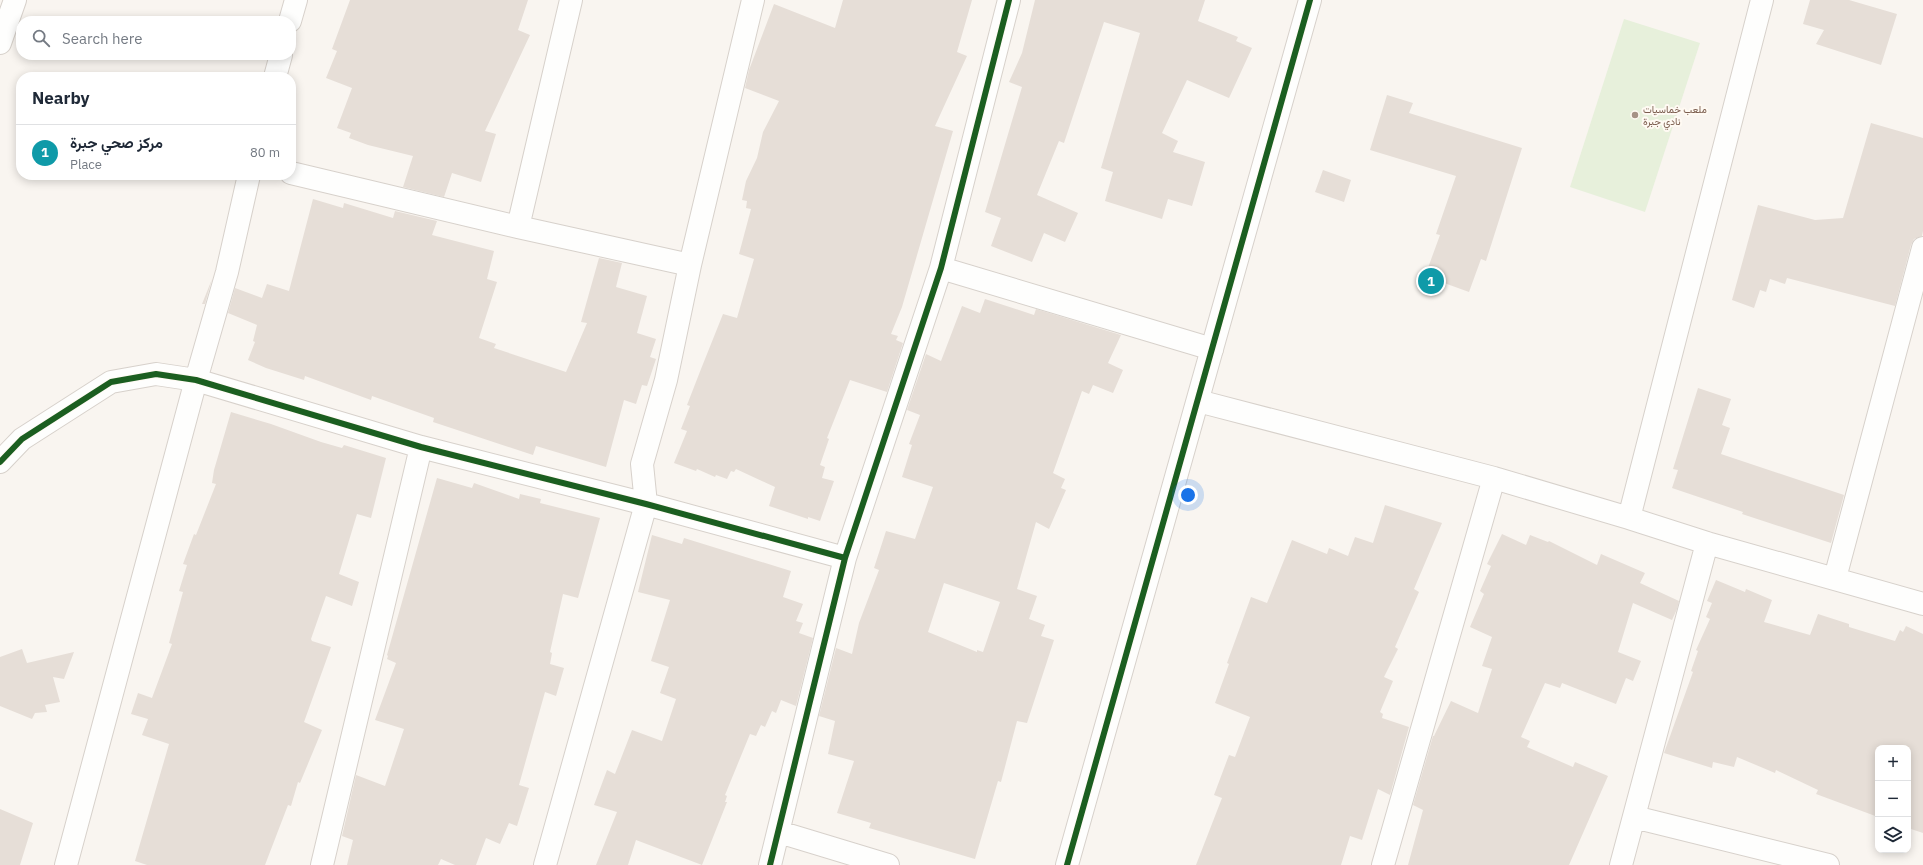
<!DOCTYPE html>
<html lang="en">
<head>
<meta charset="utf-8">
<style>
	body { margin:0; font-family:"IBM Plex Sans",Vazirmatn,sans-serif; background:#f6f6f7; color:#1f2937 }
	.controls { position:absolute; right:12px; bottom:12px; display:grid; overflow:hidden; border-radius:8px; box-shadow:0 2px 10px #0003 }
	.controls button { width:36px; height:36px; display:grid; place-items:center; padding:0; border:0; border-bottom:1px solid #e0e1e3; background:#fff; color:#1f2937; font:20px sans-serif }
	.you { position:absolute; left:1188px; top:495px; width:14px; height:14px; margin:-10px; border:3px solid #fff; border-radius:50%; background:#1a73e8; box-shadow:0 0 0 6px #1a73e833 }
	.badge { display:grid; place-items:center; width:26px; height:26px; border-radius:50%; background:#7c3aed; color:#fff; font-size:13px; font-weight:700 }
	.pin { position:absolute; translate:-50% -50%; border:2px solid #fff; box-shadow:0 1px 4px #0006 }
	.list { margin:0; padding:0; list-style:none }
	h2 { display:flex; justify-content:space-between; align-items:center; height:52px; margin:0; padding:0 16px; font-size:17px }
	h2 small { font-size:13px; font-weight:400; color:#747a83 }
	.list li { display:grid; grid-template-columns:26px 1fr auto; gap:12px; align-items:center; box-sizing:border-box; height:56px; padding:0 16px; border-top:1px solid #e0e1e3 }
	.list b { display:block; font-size:15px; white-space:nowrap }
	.list p { margin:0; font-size:13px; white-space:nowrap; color:#747a83 }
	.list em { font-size:13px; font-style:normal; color:#747a83 }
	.icon { flex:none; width:22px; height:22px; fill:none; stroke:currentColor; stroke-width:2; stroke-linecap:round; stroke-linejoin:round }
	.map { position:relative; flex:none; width:1923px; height:865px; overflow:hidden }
	.search { position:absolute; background:#fff; box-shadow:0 2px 10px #0003; left:16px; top:16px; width:280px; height:44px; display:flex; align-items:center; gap:10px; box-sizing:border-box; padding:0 14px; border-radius:16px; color:#747a83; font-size:15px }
	.panel { position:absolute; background:#fff; box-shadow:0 2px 10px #0003; left:16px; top:72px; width:280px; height:108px; border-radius:16px }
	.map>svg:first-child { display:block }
	.green { fill:#e7f0db }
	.building { fill:#e6ded7; fill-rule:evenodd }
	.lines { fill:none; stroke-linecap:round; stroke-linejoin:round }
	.minor-casing { stroke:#d7d1cb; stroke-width:24 }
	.tertiary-casing { stroke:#d7d1cb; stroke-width:24 }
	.minor { stroke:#fefefd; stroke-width:22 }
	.tertiary { stroke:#fefefd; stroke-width:22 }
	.cycleway-casing { stroke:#fffaf3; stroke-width:8 }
	.cycleway { stroke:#1b5e20; stroke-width:6 }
	.poi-dot { fill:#a69286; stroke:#fffaf3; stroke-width:1.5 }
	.labels { text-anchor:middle; stroke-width:4; stroke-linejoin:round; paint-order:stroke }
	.poi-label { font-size:10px; fill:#7a5c4d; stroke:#fffaf3; text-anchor:start }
</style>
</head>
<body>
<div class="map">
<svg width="1923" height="865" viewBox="0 0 1923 865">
	<rect width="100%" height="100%" fill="#f9f5f0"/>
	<path class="green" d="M 1624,19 L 1700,43 L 1645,212 L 1570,187 Z"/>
	<path class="building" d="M 350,0 L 528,0 L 518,30 L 530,35 L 485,131 L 496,134 L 481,182 L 452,173 L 444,197 L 403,187 L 413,156 L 368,145 L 349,138 L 351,133 L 337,128 L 352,88 L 326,78 L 337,51 L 332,49 Z
		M 843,0 L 972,0 L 957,52 L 967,56 L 935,126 L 953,131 L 902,307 L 891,334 L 898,336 L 896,340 L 903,343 L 887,392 L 850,380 L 827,438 L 829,439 L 820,465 L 825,467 L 822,478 L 834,481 L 820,521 L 808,517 L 808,519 L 769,506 L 775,487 L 736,469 L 734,472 L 731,471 L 727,479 L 716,475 L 715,477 L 697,469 L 696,471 L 674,463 L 687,431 L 681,429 L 690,406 L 687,405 L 701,369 L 723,314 L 737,318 L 754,259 L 739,254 L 751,209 L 746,208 L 747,201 L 742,200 L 746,181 L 757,158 L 763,132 L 779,101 L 745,88 L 749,70 L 774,4 L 835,28 Z
		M 1035,0 L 1205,0 L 1198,21 L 1238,37 L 1236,41 L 1252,48 L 1229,98 L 1187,80 L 1162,133 L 1178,141 L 1173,152 L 1205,162 L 1192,206 L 1168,199 L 1162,219 L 1105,201 L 1113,172 L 1101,168 L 1140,33 L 1104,22 L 1064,143 L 1059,141 L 1037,195 L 1078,213 L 1065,242 L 1044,233 L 1032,262 L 991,246 L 1001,218 L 985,212 L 1022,87 L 1009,82 L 1022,53 Z
		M 1810,0 L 1849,0 L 1897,14 L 1881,65 L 1816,44 L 1824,30 L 1803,24 Z
		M 1387,95 L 1413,103 L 1409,113 L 1522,148 L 1486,261 L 1481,259 L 1469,292 L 1425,276 L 1440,235 L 1436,234 L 1456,176 L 1370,150 Z
		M 1871,123 L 1923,138 L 1923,231 L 1922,236 L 1914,239 L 1911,245 L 1895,306 L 1787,278 L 1785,284 L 1770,279 L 1766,292 L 1760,290 L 1754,308 L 1732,300 L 1758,205 L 1815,220 L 1843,218 Z
		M 1323,170 L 1351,180 L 1344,202 L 1315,192 Z
		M 313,199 L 343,208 L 344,203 L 393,218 L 395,211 L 437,221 L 432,235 L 494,251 L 487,279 L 497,282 L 479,338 L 496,344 L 494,348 L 566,372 L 587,323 L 581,322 L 599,258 L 622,263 L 616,287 L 647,296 L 637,333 L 656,339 L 650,357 L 656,359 L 647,386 L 642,385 L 636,404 L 624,400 L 606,467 L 536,446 L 533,455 L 433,422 L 434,418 L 372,396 L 371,400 L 305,376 L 304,380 L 266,368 L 248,360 L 255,342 L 253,341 L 257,325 L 228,313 L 235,288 L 262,298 L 267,284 L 289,291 Z
		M 212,279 L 205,304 L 202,304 Z
		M 985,299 L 1034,315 L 1036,309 L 1121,335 L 1108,363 L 1123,370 L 1113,393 L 1093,385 L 1089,394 L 1082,391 L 1053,473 L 1065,479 L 1061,488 L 1066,490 L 1049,529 L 1036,522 L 1017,589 L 1037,596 L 1029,619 L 1045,625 L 1041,636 L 1054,640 L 1027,723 L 1017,721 L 1001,782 L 998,781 L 975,859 L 869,828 L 871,823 L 837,813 L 854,761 L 828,754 L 835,721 L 819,716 L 836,648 L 852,654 L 859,623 L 879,570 L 874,568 L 886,531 L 915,539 L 933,487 L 902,477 L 912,445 L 909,444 L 920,415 L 907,410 L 926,354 L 941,361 L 962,306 L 980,313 ZM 944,583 L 1000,602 L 983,652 L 977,650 L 977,652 L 928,632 Z
		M 1698,388 L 1731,399 L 1722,425 L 1730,428 L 1721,454 L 1844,495 L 1831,543 L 1742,514 L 1743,512 L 1672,488 L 1678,470 L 1673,469 Z
		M 231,412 L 271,424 L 321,442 L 342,448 L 344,445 L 386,458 L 371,518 L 357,514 L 339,574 L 359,582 L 352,606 L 326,596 L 311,639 L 312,641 L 331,647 L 304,722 L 322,730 L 300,783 L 298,782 L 291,806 L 288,805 L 265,865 L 147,865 L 135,861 L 169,744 L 142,735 L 148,719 L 131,714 L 138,693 L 152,698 L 172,644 L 169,643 L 183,592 L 179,591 L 187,565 L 183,564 L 194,534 L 196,535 L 216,484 L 212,483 L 214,470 Z
		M 437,478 L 472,488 L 474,483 L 519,499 L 520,494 L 541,499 L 540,503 L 600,518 L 578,598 L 563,594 L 550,652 L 552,653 L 550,664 L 564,668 L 556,696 L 545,692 L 519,785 L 529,788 L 517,826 L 509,823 L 500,844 L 486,838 L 476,865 L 455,865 L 441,859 L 438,865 L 347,865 L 353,840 L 342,836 L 356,775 L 385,786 L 404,729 L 375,720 L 396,663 L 387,659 L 388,656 L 387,655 Z
		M 1385,505 L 1442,523 L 1414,589 L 1419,592 L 1395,647 L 1398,649 L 1384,677 L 1393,681 L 1380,712 L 1383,714 L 1382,718 L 1409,727 L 1390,795 L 1378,789 L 1362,840 L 1350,836 L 1341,865 L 1196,865 L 1222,798 L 1214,795 L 1229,755 L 1235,757 L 1250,717 L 1215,703 L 1229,664 L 1227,663 L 1251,597 L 1267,603 L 1292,540 L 1327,554 L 1329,548 L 1348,556 L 1355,537 L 1373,543 Z
		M 1502,534 L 1526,545 L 1530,535 L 1548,542 L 1549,541 L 1597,565 L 1601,554 L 1645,573 L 1640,583 L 1679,601 L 1677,609 L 1672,620 L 1633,603 L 1618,652 L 1641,661 L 1633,681 L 1626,678 L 1616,704 L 1562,683 L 1560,688 L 1545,683 L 1521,737 L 1530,741 L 1527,747 L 1573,767 L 1575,762 L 1608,776 L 1569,865 L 1408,865 L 1423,810 L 1413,805 L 1433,736 L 1434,736 L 1451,701 L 1478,713 L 1492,669 L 1482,666 L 1492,637 L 1470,627 L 1484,594 L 1480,591 L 1491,566 L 1487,564 Z
		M 652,535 L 682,544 L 684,538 L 791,571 L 783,597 L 803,604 L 796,621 L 803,623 L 799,633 L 813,638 L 796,706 L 781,700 L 776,713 L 772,711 L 765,727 L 761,725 L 756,736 L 750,734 L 725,795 L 727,796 L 725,802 L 727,802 L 702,865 L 636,840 L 628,865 L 596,865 L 617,812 L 594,805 L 607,770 L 615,774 L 632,730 L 662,741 L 676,699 L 660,693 L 669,667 L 651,661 L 670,600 L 638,592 Z
		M 1716,580 L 1745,592 L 1746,589 L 1772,600 L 1764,622 L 1810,635 L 1818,614 L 1849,624 L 1849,627 L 1895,641 L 1900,630 L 1903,632 L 1906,626 L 1923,634 L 1923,833 L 1908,828 L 1908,748 L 1878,748 L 1878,817 L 1816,794 L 1818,790 L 1776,770 L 1775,773 L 1737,757 L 1734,767 L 1713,762 L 1712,768 L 1664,753 L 1693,672 L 1691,671 L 1698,651 L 1696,650 L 1710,619 L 1706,617 L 1712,603 L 1707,601 Z
		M 22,649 L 27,663 L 74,652 L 64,679 L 53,677 L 60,702 L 45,705 L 47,712 L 35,713 L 32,719 L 0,706 L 0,657 Z
		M 0,809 L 33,823 L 20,865 L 0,865 Z"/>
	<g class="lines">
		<g class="minor-casing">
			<path id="minor" d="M 290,21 L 296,0
				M 275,77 L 281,55
				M 291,173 L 518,227 L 690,265
				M 518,227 L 571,0
				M 941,268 L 1212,349
				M 1198,401 L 1494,478 L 1629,518 L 1707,543 L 1923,604
				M 0,462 L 22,439 L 111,382 L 156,374 L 196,380 L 421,447 L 646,504 L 845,558
				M 1629,518 L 1762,0
				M 1835,578 L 1923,248
				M 1634,817 L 1828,865
				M 779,832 L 888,865
				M 66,865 L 196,380 L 227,272 L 249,175
				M 322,865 L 421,447
				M 545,865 L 646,504 L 642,464 L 666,380 L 690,265 L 753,0
				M 770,865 L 845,558 L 941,268 L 1009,0
				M 1383,865 L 1494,478
				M 1621,865 L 1707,543"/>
		</g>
		<g class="tertiary-casing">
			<path id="tertiary" d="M 0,43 L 15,0
				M 1067,865 L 1310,0"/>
		</g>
		<use href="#minor" class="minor"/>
		<use href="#tertiary" class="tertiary"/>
		<g class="cycleway-casing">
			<path id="cycleway" d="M 0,462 L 22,439 L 111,382 L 156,374 L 196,380 L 421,447 L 646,504 L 845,558
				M 770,865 L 845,558 L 941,268 L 1009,0
				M 1067,865 L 1310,0"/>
		</g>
		<use href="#cycleway" class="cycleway"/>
	</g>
	<circle class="poi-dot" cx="1635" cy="115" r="4"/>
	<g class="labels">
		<g class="poi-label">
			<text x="1643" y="113">ملعب خماسيات<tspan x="1643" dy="12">نادي جبرة</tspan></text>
		</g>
	</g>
</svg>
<div class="controls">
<button>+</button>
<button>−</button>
<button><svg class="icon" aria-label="layers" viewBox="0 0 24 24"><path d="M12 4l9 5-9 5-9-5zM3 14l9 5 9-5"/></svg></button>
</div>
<div class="you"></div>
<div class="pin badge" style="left:1431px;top:281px;background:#0f9aa8">1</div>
<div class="search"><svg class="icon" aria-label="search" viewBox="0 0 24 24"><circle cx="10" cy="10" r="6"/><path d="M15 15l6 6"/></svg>Search here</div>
<section class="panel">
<h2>Nearby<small></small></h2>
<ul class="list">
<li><span class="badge" style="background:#0f9aa8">1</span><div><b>مركز صحي جبرة</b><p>Place</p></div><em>80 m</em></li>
</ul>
</section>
</div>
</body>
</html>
